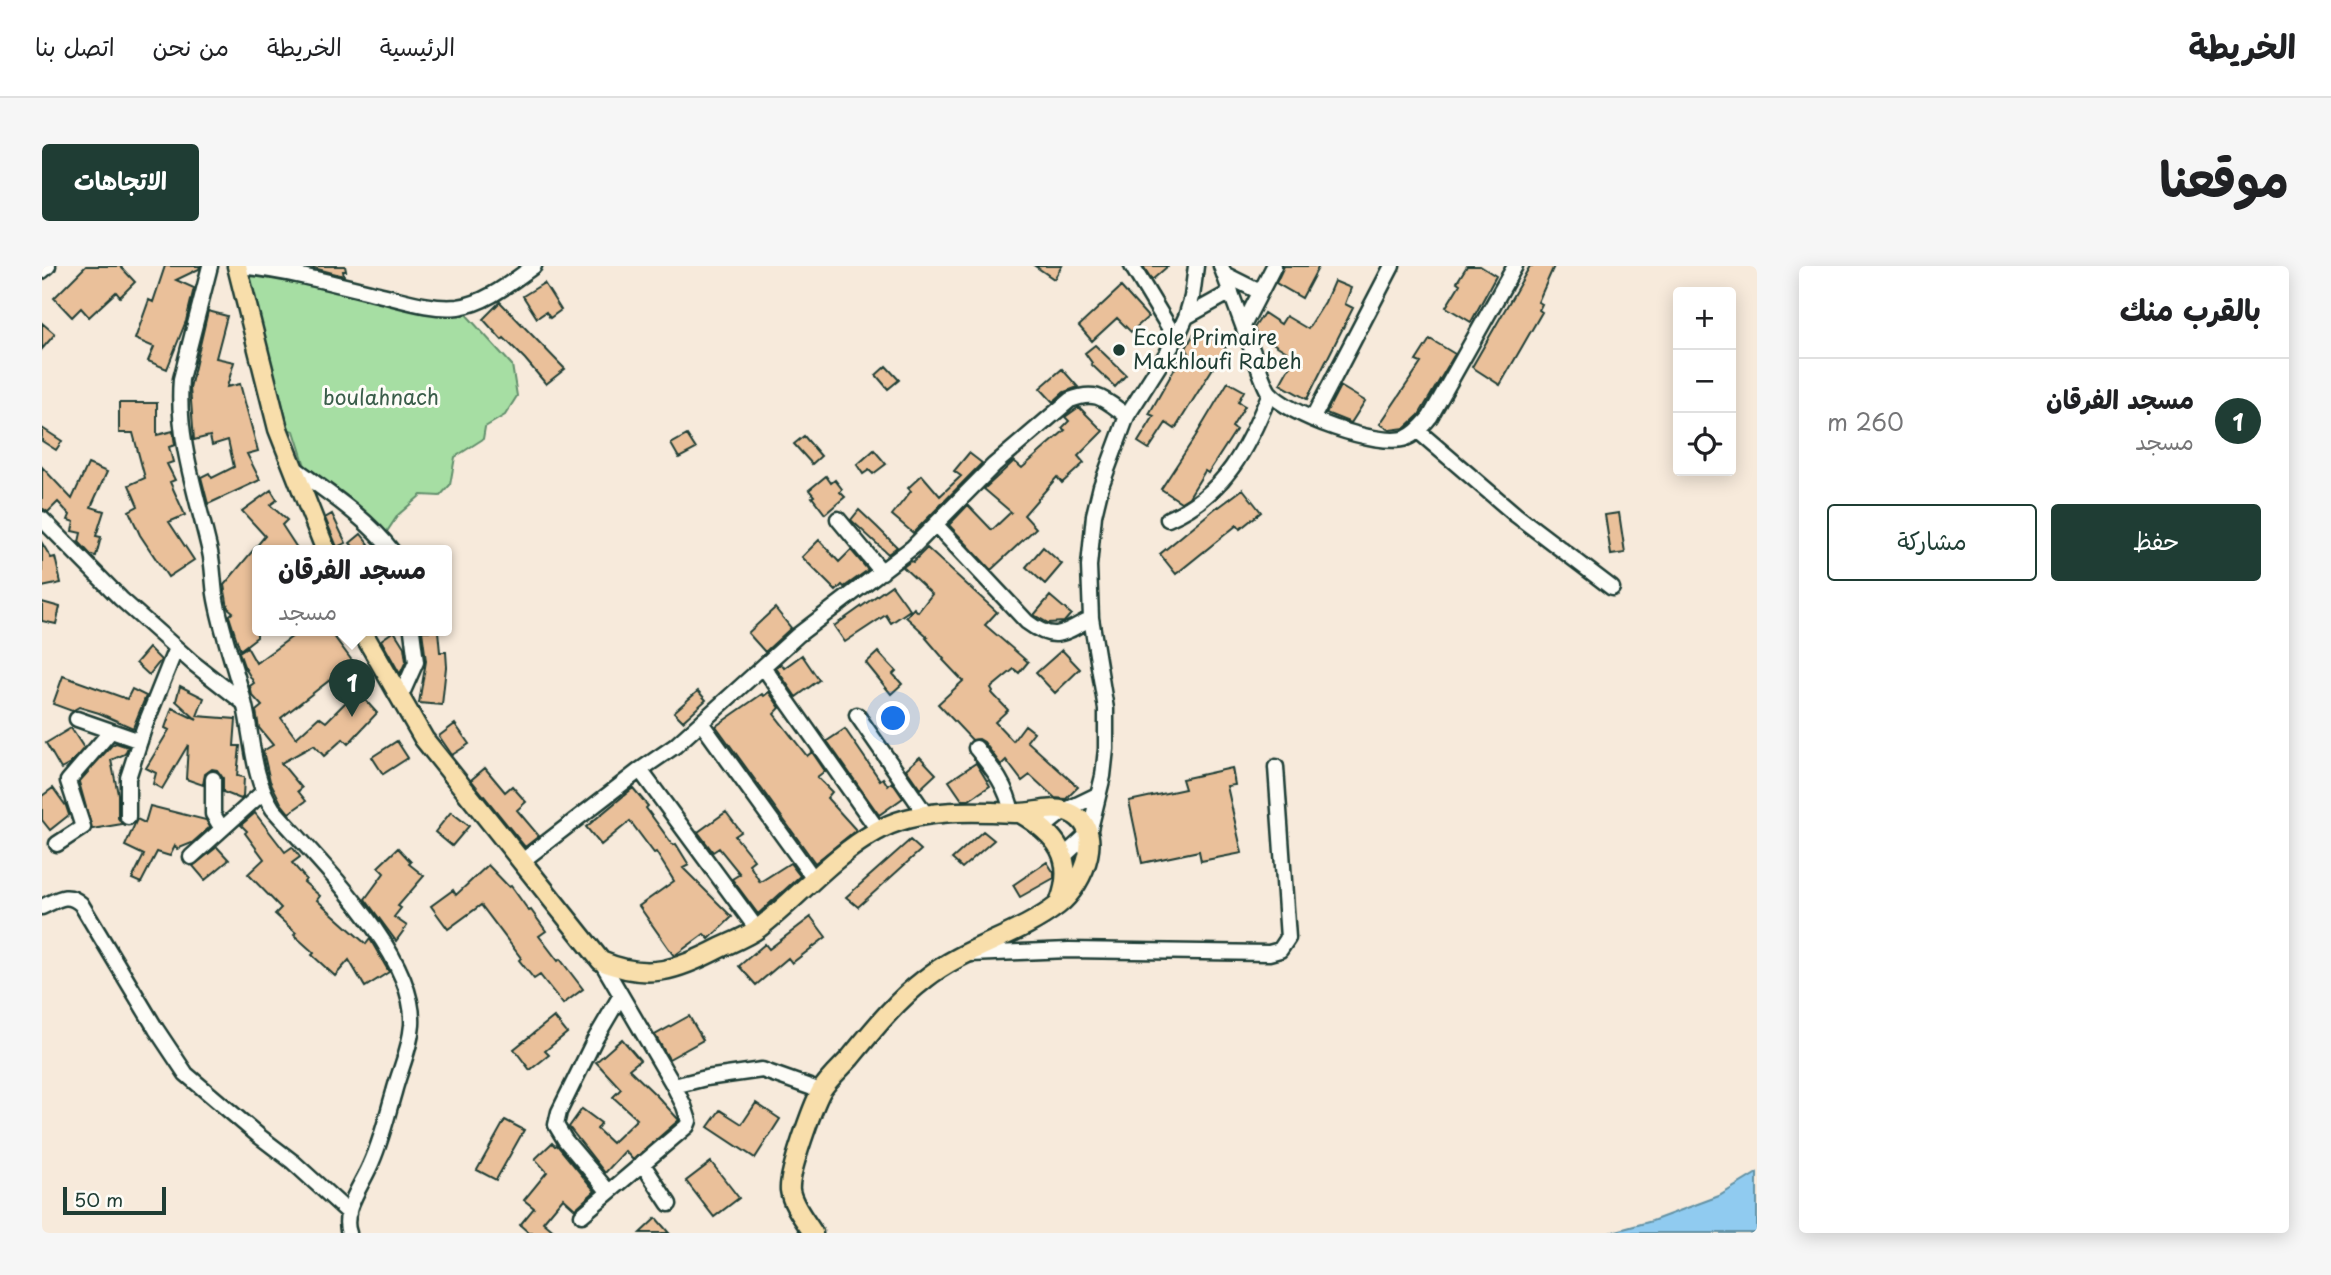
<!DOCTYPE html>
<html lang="ar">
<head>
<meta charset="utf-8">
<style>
	body { margin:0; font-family:"Playpen Sans","Playpen Sans Arabic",sans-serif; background:#f6f6f6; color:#202124; direction:rtl }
	.controls { position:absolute; right:21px; top:21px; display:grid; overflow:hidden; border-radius:7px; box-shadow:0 4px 18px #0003 }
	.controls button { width:63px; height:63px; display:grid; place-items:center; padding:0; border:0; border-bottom:2px solid #e0e0e0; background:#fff; color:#202124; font:35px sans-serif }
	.scale { position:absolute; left:21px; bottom:18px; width:103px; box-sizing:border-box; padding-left:7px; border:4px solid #1f3d34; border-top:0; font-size:19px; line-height:24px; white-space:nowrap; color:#1f3d34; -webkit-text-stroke:5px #fdfcf7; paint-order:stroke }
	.you { position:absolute; left:852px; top:453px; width:24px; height:24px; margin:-18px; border:5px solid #fff; border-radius:50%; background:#1a73e8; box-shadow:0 0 0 10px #1a73e833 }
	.badge { display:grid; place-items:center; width:46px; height:46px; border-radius:50%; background:#1f3d34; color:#fff; font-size:23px; font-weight:700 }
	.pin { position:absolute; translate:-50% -58px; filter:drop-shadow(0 2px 4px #0008) }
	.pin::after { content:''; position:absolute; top:37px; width:24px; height:21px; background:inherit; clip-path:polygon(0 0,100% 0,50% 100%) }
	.popup { position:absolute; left:210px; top:279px; width:200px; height:91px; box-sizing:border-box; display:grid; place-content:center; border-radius:7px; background:#fff; filter:drop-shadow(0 2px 5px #0005); font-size:23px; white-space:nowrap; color:#757577 }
	.popup b { font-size:26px; color:#202124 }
	.popup::after { content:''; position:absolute; left:50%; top:100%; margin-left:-14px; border:14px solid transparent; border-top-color:#fff }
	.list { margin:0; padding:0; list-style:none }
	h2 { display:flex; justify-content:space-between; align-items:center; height:91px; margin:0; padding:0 28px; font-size:30px }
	h2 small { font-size:23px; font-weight:400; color:#757577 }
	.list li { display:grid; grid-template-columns:46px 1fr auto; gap:21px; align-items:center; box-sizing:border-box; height:126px; padding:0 28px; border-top:2px solid #e0e0e0 }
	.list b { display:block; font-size:26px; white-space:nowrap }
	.list p { margin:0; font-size:23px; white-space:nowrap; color:#757577 }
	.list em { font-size:23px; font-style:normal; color:#757577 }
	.actions { display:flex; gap:14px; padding:21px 28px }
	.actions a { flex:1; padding:16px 0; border:2px solid #1f3d34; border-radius:7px; text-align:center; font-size:24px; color:#1f3d34 }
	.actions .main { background:#1f3d34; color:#fff }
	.icon { flex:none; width:38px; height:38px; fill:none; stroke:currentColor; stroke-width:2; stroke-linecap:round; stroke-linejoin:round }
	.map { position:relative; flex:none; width:1715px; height:967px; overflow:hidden; direction:ltr; border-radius:7px }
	header { display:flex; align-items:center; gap:42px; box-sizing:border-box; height:98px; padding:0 35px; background:#fff; border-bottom:2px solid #e0e0e0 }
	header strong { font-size:33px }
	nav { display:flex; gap:38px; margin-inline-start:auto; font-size:24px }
	.intro { display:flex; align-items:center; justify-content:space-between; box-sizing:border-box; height:168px; padding:0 42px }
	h1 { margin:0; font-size:49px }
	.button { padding:18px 32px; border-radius:7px; background:#1f3d34; color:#fff; font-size:24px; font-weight:700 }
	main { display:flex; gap:42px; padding:0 42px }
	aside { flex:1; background:#fff; border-radius:7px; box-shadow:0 4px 18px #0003 }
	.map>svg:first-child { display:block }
	.green { fill:#a6dea3; stroke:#628e6c; stroke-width:2 }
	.water { fill:#90cbf0; stroke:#6392a5; stroke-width:2 }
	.building { fill:#eac09a; stroke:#1f3d34; stroke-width:2 }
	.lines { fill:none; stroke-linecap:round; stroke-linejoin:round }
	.minor-casing { stroke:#1f3d34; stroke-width:19 }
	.major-casing { stroke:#1f3d34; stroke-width:23 }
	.minor { stroke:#fdfcf7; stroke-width:14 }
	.major { stroke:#f8deab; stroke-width:18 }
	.poi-dot { fill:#1f3d34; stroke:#fdfcf7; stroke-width:2.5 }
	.labels { text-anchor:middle; stroke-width:6; stroke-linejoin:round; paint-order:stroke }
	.poi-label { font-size:21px; fill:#1f3d34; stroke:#fdfcf7; text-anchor:start }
	.park-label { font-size:21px; fill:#3a5d4a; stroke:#fdfcf7 }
</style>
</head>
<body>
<header>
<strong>الخريطة</strong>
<nav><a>الرئيسية</a><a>الخريطة</a><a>من نحن</a><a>اتصل بنا</a></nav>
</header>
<div class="intro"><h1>موقعنا</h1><a class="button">الاتجاهات</a></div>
<main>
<aside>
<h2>بالقرب منك<small></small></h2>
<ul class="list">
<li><span class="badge">1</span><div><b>مسجد الفرقان</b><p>مسجد</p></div><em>260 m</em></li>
</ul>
<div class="actions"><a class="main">حفظ</a><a>مشاركة</a></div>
</aside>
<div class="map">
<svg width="1715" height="967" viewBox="0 0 1715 967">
	<rect width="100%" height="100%" fill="#f7eadb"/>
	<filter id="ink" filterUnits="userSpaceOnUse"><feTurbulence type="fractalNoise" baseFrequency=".0143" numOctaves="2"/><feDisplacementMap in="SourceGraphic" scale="14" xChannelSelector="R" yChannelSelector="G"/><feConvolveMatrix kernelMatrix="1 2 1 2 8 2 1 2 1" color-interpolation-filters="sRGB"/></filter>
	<g filter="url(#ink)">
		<path class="green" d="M 231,8 L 385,47 L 421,45 L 470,99 L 475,130 L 463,149 L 443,161 L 441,173 L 413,191 L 408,219 L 398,230 L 379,229 L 356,249 L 344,267 L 336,265 L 264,203 L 252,165 L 247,164 L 206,11 Z"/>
		<path class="water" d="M 1715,907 L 1715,967 L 1567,967 L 1610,955 L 1677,930 Z"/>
		<path class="building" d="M 44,0 L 78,0 L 93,16 L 78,31 L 74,26 L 47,51 L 39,42 L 30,51 L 12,32 Z
			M 123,0 L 158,0 L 157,3 L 134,14 L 152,22 L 144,55 L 125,103 L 106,95 L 112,81 L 93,73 L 107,34 L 111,36 Z
			M 264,0 L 303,0 L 304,5 L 301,5 L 302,10 Z
			M 993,0 L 1020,0 L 1012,13 Z
			M 1101,0 L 1126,0 L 1110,14 Z
			M 1242,0 L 1277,0 L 1260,32 L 1234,17 Z
			M 1425,0 L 1438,0 L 1454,10 L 1429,56 L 1404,41 L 1418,18 L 1415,16 Z
			M 1488,0 L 1512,0 L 1496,36 L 1500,38 L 1497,44 L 1500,46 L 1458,119 L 1430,101 Z
			M 1292,15 L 1309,22 L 1303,38 L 1311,42 L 1265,133 L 1238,118 L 1253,91 L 1214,67 L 1212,62 L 1222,47 L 1239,58 L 1244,50 L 1266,63 L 1283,36 Z
			M 502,17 L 519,44 L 508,52 L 504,46 L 495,52 L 481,30 Z
			M 1079,21 L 1106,51 L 1089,66 L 1075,52 L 1050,75 L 1037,60 Z
			M 458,36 L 523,103 L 504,118 L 483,93 L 462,72 L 460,74 L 441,53 Z
			M 166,45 L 185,50 L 174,92 L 192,96 L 185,121 L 198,118 L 216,185 L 205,188 L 218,214 L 166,238 L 159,211 L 167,207 L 170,212 L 192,201 L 186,174 L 170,179 L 168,170 L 152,174 L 148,122 Z
			M 0,57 L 13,68 L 0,83 Z
			M 1154,64 L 1184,81 L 1133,163 L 1124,157 L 1107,183 L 1096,176 L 1112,150 L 1107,148 L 1141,88 L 1147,95 L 1150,92 L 1144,82 Z
			M 1388,73 L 1413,88 L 1377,149 L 1363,162 L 1348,164 L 1338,158 L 1379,97 L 1374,95 Z
			M 1053,79 L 1084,109 L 1073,121 L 1049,98 L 1050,97 L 1043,87 Z
			M 844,100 L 857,114 L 846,123 L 834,109 Z
			M 1020,103 L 1036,121 L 1022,126 L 1011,136 L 998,122 Z
			M 1186,116 L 1202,125 L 1196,136 L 1203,140 L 1190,161 L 1194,164 L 1166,207 L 1163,205 L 1147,231 L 1139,236 L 1119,223 L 1153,171 Z
			M 1298,120 L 1323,135 L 1309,157 L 1284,147 Z
			M 77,137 L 115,137 L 115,169 L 131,165 L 133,179 L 127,181 L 131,196 L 125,198 L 133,214 L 128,216 L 143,249 L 127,256 L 152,294 L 126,311 L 98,269 L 87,245 L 96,240 L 87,219 L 103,212 L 91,167 L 77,167 Z
			M 1037,141 L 1061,165 L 1036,190 L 1042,197 L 1020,217 L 1015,211 L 982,249 L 994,262 L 949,304 L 907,259 L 926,239 L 950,264 L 969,246 L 942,223 L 972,195 L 980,202 L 1023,164 L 1020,162 L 1027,155 L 1023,151 Z
			M 0,162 L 20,175 L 14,184 L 0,175 Z
			M 645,169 L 654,183 L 637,192 L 629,178 Z
			M 762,170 L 779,190 L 770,198 L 752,178 Z
			M 832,184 L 844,198 L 831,208 L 827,204 L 821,208 L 815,199 Z
			M 927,187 L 940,197 L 871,267 L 850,249 L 869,225 L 866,222 L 880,209 L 898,230 L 919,210 L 912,205 Z
			M 46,198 L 65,206 L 49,241 L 62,245 L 54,270 L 59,271 L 54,290 L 49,289 L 37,276 L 39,267 L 30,265 L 32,256 L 26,254 L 28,249 L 16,236 L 6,246 L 0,242 L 0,201 L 30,233 Z
			M 784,210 L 789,217 L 793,214 L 800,223 L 798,226 L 803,231 L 783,248 L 770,231 L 772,230 L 767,224 Z
			M 1201,223 L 1219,246 L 1198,263 L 1195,259 L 1134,308 L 1118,288 L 1176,240 L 1177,241 Z
			M 229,224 L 235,234 L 228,239 L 245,254 L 240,259 L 257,285 L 215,285 L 215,371 L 198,384 L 187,350 L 191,346 L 186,342 L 182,319 L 223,270 L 200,245 Z
			M 817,244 L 835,261 L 855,281 L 846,288 L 809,254 Z
			M 1577,247 L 1583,287 L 1569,289 L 1563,249 Z
			M 290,248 L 304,277 L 295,281 L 283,252 Z
			M 319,268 L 327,278 L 315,285 L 308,277 Z
			M 777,274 L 797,296 L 809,284 L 826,304 L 802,321 L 800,319 L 794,325 L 760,291 Z
			M 0,277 L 9,292 L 13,291 L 19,317 L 0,321 Z
			M 1001,281 L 1020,298 L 1003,318 L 984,301 Z
			M 885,282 L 955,346 L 943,359 L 986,396 L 977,407 L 972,403 L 949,422 L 951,425 L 950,427 L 966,444 L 953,456 L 971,475 L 983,459 L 992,466 L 985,475 L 1036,521 L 1024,533 L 1013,532 L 988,509 L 980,515 L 964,494 L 959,499 L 942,476 L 937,473 L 930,474 L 896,438 L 921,415 L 901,394 L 902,393 L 884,372 L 886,371 L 864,351 L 872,342 L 876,346 L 890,328 L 861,301 L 869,295 L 871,296 Z
			M 850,319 L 868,344 L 849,357 L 844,349 L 803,376 L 792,360 Z
			M 1008,330 L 1029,348 L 1022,356 L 1006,357 L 992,349 Z
			M 0,336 L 18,341 L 14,358 L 0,355 Z
			M 733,342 L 749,362 L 723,386 L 706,367 Z
			M 258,365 L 288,365 L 311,396 L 239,452 L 254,472 L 277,451 L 284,456 L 315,425 L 335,447 L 306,478 L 301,473 L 282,490 L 272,479 L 239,497 L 260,522 L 256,525 L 264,535 L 247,547 L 239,537 L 228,515 L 221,485 L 231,479 L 217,462 L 214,445 L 220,440 L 210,429 L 208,420 L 212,417 L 202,400 L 197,386 L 205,381 L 214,397 Z
			M 352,365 L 362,381 L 364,395 L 358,408 L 339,374 Z
			M 380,365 L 396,365 L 398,386 L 404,386 L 405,401 L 404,401 L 400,439 L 377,437 L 384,395 Z
			M 107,382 L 119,394 L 107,409 L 94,397 Z
			M 1020,384 L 1038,403 L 1013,427 L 994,407 Z
			M 836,386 L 854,405 L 851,408 L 860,418 L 849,428 L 824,397 Z
			M 760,389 L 777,414 L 754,431 L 734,402 L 739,398 L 742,402 Z
			M 21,410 L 85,433 L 90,423 L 104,430 L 91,462 L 57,447 L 37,441 L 30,445 L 11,438 Z
			M 138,420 L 162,432 L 155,450 L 194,453 L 192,480 L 198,480 L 195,510 L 202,511 L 201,531 L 199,533 L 181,526 L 181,512 L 175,504 L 170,503 L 163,508 L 161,519 L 144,513 L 146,479 L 120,523 L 111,518 L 114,507 L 104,502 L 127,464 L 123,462 L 130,442 L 155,454 L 134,435 Z
			M 656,425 L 664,434 L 641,455 L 632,446 Z
			M 727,426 L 738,442 L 732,448 L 765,490 L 770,486 L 783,505 L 775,511 L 790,526 L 785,532 L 814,564 L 773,597 L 674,460 L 720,428 L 722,430 Z
			M 413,458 L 427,478 L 410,489 L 397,470 Z
			M 29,462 L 42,482 L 28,498 L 19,503 L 4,477 Z
			M 803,463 L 838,514 L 841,512 L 846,520 L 850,516 L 861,532 L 837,549 L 785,475 Z
			M 355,475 L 366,492 L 341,508 L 330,491 Z
			M 74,477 L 86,481 L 83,488 L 69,494 L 76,528 L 76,552 L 80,558 L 50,563 L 37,516 L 70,479 Z
			M 878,491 L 894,508 L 878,523 L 864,503 Z
			M 934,497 L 948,520 L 927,534 L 920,534 L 907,515 Z
			M 443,502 L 463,526 L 470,520 L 484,536 L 475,544 L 497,570 L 483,581 L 429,514 Z
			M 1190,502 L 1193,519 L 1185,520 L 1200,587 L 1159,595 L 1157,585 L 1100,597 L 1087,535 L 1143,523 L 1140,513 Z
			M 11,522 L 24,540 L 27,549 L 8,564 L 0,554 L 0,530 Z
			M 591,522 L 606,540 L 604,542 L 631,579 L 634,578 L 647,599 L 641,602 L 690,651 L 667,673 L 662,668 L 632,690 L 597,640 L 632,615 L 614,586 L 612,587 L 588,555 L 559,579 L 544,561 Z
			M 108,540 L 164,554 L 168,561 L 150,577 L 135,583 L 133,580 L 128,590 L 115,586 L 99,617 L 90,613 L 102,589 L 83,580 L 95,553 L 103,557 Z
			M 409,546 L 427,560 L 410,580 L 393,566 Z
			M 684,546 L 699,566 L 693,570 L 712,594 L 707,598 L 718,616 L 748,597 L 758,610 L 716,648 L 690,613 L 698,608 L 677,582 L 671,586 L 656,566 Z
			M 213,547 L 243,586 L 250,581 L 258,591 L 250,597 L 264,613 L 262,616 L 278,630 L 275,634 L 324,678 L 328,673 L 347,706 L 323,721 L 307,694 L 293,710 L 270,689 L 272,687 L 252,669 L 254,667 L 233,648 L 239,642 L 206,608 L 222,593 L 203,567 L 205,565 L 199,559 Z
			M 941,565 L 952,574 L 920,602 L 910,593 Z
			M 868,574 L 879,584 L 816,641 L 804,631 Z
			M 175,581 L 187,594 L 163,614 L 151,600 Z
			M 356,582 L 369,596 L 367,598 L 382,610 L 356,640 L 359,642 L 352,651 L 365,660 L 354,675 L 323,633 L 342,607 L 336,601 Z
			M 1005,596 L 1012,607 L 1012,612 L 978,631 L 971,619 Z
			M 446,599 L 467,621 L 469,620 L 487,645 L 489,644 L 504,665 L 497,670 L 516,695 L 518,693 L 541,723 L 521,738 L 498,709 L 492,713 L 477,694 L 479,692 L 439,639 L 406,663 L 389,640 L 411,624 L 414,629 Z
			M 769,651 L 784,671 L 750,697 L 746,692 L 714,719 L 697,700 L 723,678 L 727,683 Z
			M 647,750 L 661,774 L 627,793 L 613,769 Z
			M 512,751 L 525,767 L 503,785 L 507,789 L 488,804 L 472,783 Z
			M 580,773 L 598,794 L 587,803 L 616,831 L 637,854 L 591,894 L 583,885 L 563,907 L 527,861 L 540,843 L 559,857 L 555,863 L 570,877 L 595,853 L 571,831 L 579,823 L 554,796 Z
			M 714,837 L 738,853 L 713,892 L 666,861 L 678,844 L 700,858 Z
			M 463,854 L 482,864 L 454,914 L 435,904 Z
			M 510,877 L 513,880 L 515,879 L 553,925 L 533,943 L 521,932 L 501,956 L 514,967 L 487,967 L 478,959 L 492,942 L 482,934 L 505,906 L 493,893 Z
			M 669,896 L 697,932 L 672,951 L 644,915 Z
			M 614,952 L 627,967 L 598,967 Z"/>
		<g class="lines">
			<g class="minor-casing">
				<path id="minor" d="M 168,0 L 139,113 C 134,172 155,229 168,286 C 171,299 171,314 173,328 C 179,365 193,400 202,436 C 211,473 210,511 231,543 C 276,595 374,688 370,759 C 368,784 358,803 352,826 C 344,853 339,877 327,902 C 319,920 299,947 307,967
					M 199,0 C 245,5 291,17 336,28 C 361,34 390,44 416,41 C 445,37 469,16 492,0
					M 1090,0 L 1134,73
					M 1179,0 L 1220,111 C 1222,116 1224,122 1227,126 C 1246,149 1336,182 1364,172 C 1374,168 1381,159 1388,151 L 1473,0
					M 0,5 L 6,0
					M 1182,8 L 1218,26
					M 1144,51 L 1189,26
					M 1202,58 L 1232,0
					M 1271,152 L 1350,0
					M 1376,165 L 1474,249 L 1570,322
					M 251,201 C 285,226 324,251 350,285
					M 0,253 L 79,333 L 151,397 L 202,437
					M 796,253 L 840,306
					M 1126,253 C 1183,229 1206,181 1228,127
					M 894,259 L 985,356 C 1013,377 1022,367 1049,352
					M 722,402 L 836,564
					M 358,432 L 374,396 L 370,365
					M 815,449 L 885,550
					M 35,453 L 98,475
					M 660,458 L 772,613
					M 934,482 C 951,503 965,520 970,547
					M 598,504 L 715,663
					M 171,513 L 171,548 L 180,563
					M 86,551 L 86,512 L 102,462 L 134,382
					M 1002,561 L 1022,545 L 1055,529
					M 15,578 L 41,561 L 26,515 L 69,465
					M 1022,590 L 1047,567 L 1061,510 L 1064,483 L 1064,443 L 1049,352 L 1047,300 L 1052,249 L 1059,220 L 1085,150 L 1134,73 L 1144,51 L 1150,31 L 1154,0
					M 149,591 L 220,527
					M 479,596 L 598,504 L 633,480 L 756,369 L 871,281 L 952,199 L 1028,134 C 1055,123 1063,134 1085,150
					M 0,641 C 15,634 25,625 39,638 L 114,763 L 144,808 L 217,870 L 251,896 L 307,947
					M 928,688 L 1027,684 L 1227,687 L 1238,684 L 1246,672 L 1234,501
					M 632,820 L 664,812 L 720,804 L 779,825
					M 600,897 L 627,938
					M 566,925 L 523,874 L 514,859 L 517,846 L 552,775 L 579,729
					M 540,949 L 645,860 L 647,855 L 642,840 L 632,820 L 559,695"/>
			</g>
			<g class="major-casing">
				<path id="major" d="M 195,0 L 236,163 L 284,285
					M 320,365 L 382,473 L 559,695 C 606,715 636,704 678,682 C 691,676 706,670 717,662 C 757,631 790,590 835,565 C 874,542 931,545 974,547 C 990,548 1007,540 1023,545 C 1068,558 1042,619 1016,639 C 976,670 923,681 883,713 C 854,735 831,764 808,792 C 799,802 786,813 779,825 C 771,840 746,908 748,924 C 750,939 763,954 771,967
					M 978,547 C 1014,568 1034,592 1018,635"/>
			</g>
			<use href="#minor" class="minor"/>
			<use href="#major" class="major"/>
		</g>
	</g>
	<circle class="poi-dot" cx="1077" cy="84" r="7"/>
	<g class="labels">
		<g class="poi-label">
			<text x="1091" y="79">Ecole Primaire<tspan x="1091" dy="24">Makhloufi Rabeh</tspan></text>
		</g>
		<g class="park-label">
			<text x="339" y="139">boulahnach</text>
		</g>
	</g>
</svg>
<div class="controls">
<button>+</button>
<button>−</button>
<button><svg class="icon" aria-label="locate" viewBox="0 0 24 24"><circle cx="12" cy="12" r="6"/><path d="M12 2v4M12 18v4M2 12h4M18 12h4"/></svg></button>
</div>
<div class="scale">50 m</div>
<div class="you"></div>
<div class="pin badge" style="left:310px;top:451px">1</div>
<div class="popup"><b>مسجد الفرقان</b>مسجد</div>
</div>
</main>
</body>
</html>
